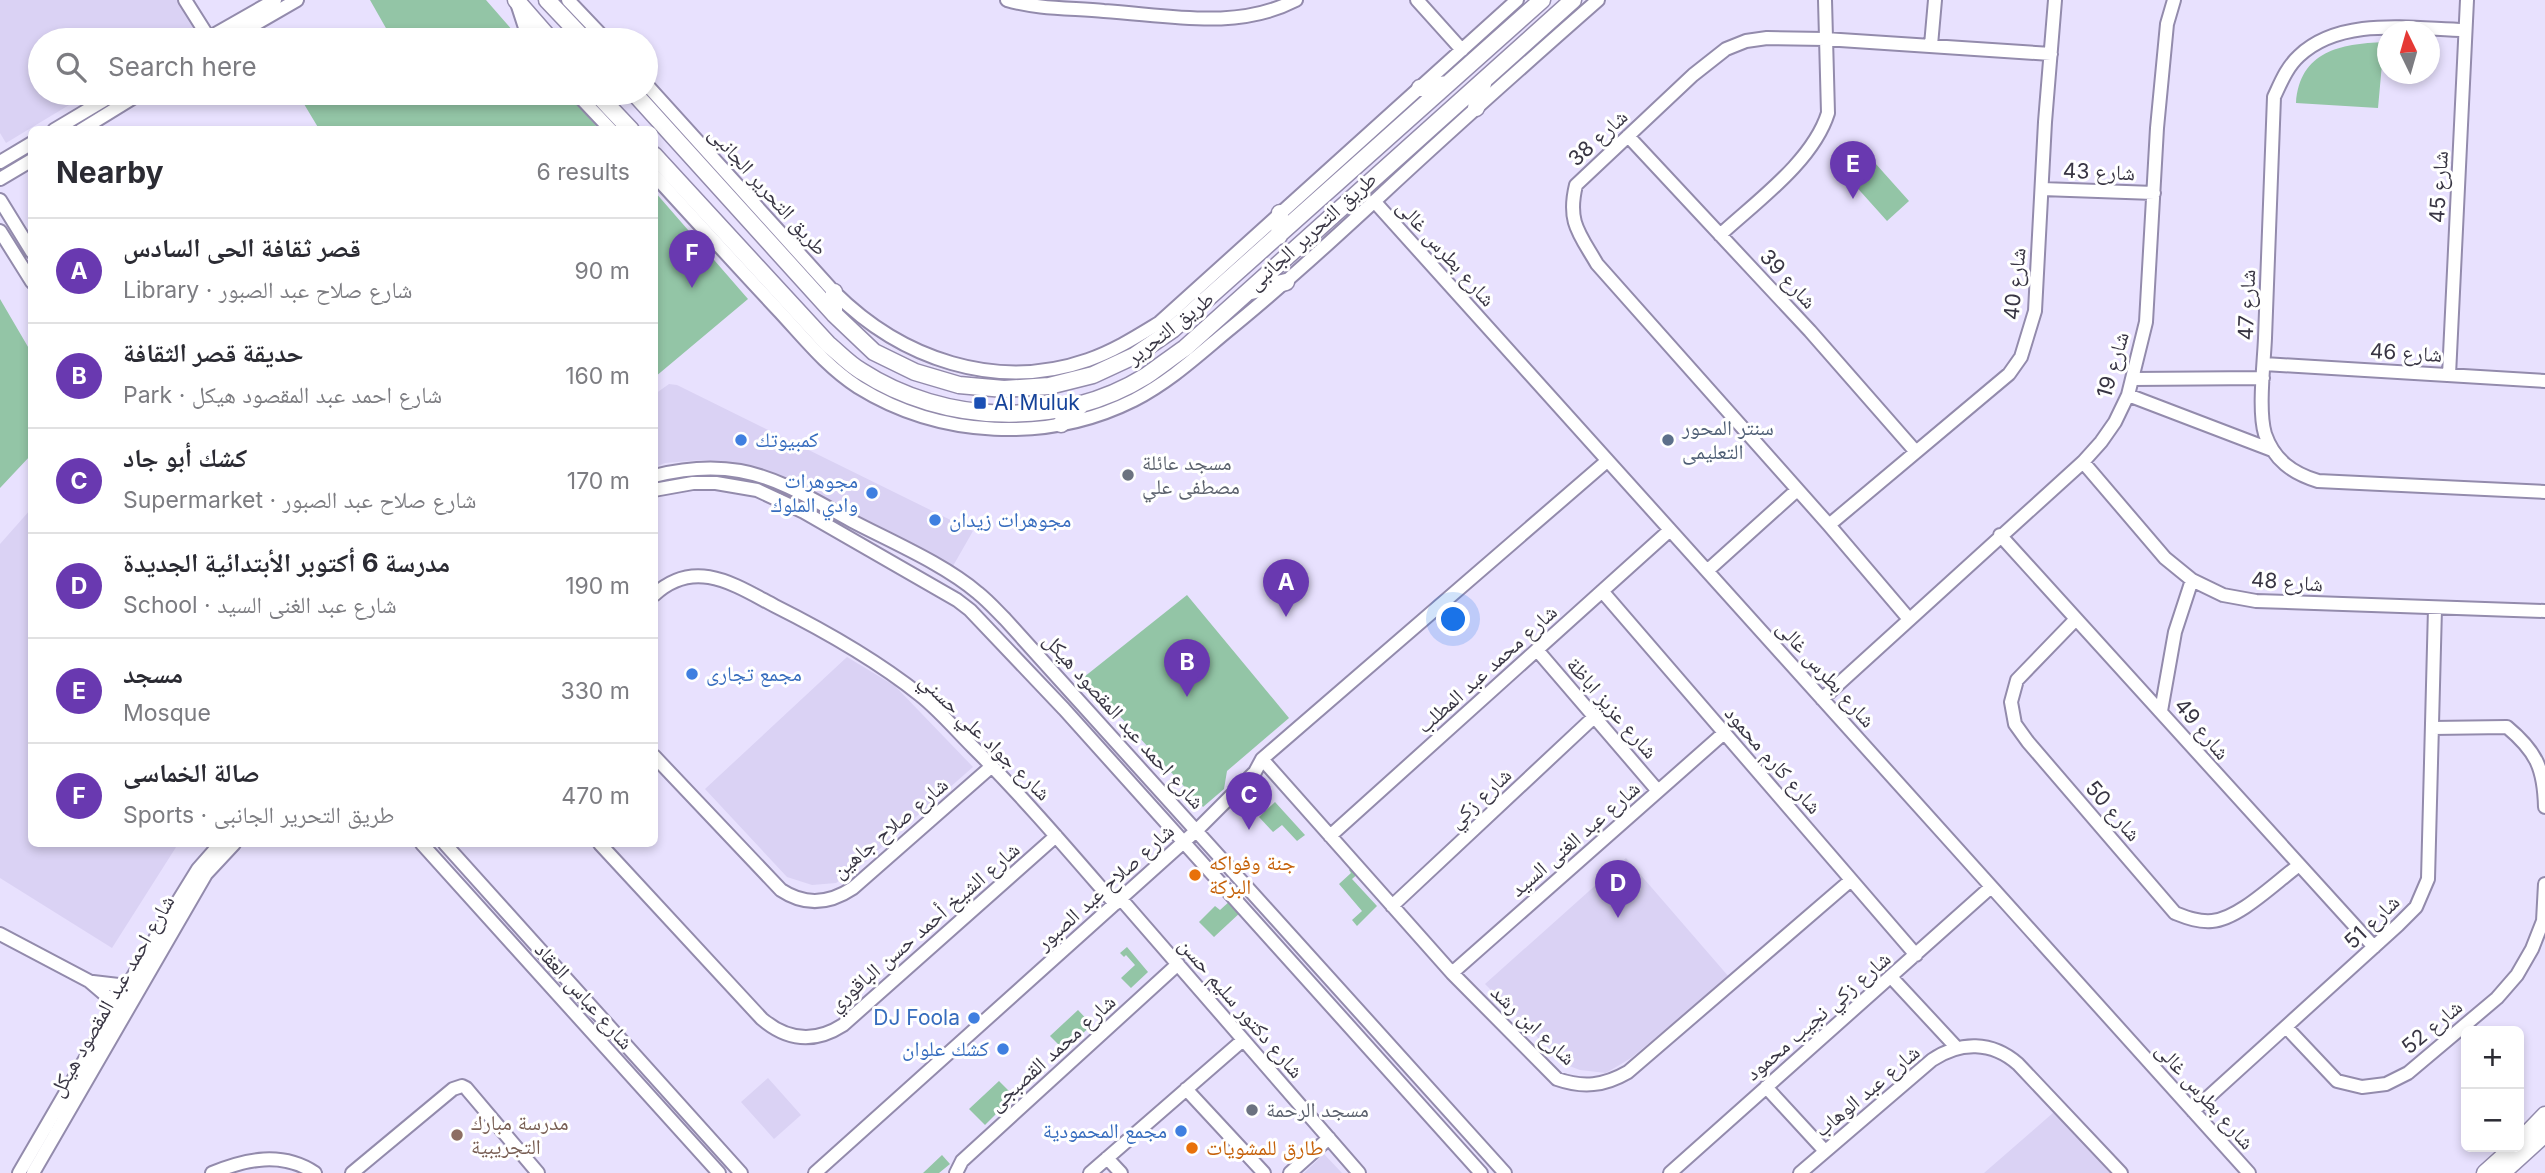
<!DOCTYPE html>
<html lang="en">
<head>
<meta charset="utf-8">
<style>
	body { margin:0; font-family:Inter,"Noto Naskh Arabic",sans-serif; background:#f2f2f3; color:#2b2b33 }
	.controls { position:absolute; right:21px; bottom:21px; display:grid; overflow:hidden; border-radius:10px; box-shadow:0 4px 10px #0003 }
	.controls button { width:63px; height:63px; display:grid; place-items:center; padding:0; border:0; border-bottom:2px solid #e1e1e2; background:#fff; color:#2b2b33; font:35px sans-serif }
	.compass { position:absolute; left:2377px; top:21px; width:63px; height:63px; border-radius:50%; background:#fff; box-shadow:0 4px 10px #0003; rotate:355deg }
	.you { position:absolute; left:1454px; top:620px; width:24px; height:24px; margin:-18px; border:5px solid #fff; border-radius:50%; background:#1a73e8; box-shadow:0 0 0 10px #1a73e833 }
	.badge { display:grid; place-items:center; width:46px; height:46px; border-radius:50%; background:#6939b0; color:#fff; font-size:23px; font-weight:700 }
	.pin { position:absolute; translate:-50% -58px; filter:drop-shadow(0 2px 4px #0008) }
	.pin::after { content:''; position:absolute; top:37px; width:24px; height:21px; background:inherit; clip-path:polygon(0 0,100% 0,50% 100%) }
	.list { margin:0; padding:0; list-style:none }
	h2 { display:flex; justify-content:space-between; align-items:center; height:91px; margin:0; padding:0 28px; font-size:30px }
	h2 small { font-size:23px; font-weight:400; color:#7c7c81 }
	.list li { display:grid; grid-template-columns:46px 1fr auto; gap:21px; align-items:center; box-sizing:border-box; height:105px; padding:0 28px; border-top:2px solid #e1e1e2 }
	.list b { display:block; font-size:26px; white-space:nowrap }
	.list p { margin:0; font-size:23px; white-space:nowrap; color:#7c7c81 }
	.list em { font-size:23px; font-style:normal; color:#7c7c81 }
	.icon { flex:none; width:38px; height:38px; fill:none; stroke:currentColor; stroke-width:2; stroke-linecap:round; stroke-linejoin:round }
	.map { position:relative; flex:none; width:2545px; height:1173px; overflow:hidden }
	.search { position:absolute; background:#fff; box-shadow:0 4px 10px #0003; left:28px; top:28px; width:630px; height:77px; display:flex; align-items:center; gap:18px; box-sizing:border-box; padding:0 24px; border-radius:38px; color:#7c7c81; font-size:26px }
	.panel { position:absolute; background:#fff; box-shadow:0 4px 10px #0003; left:28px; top:126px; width:630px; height:721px; border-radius:10px }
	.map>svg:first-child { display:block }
	.built { fill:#dad2f4 }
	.green { fill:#93c5a6 }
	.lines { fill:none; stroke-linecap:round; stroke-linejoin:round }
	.street-casing { stroke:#938bac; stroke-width:16 }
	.secondary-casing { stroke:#938bac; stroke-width:19 }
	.street { stroke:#fff; stroke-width:12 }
	.secondary { stroke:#fff; stroke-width:16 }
	.transit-dot { fill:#1a4fb4; stroke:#fff; stroke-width:2.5 }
	.shop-dot { fill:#3f7fe0; stroke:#fff; stroke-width:2.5 }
	.service-dot { fill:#5c6f8a; stroke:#fff; stroke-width:2.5 }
	.worship-dot { fill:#6b7280; stroke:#fff; stroke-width:2.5 }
	.food-dot { fill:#e8710a; stroke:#fff; stroke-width:2.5 }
	.education-dot { fill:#8d6e63; stroke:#fff; stroke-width:2.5 }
	.labels { text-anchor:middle; stroke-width:6; stroke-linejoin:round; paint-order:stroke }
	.street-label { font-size:21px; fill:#383543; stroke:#fff }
	.transit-label { font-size:21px; fill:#164399; stroke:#fff; text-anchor:start }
	.service-label { font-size:21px; fill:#4e5e75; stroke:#fff; text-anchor:start }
	.shop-label { font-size:21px; fill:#366cbe; stroke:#fff; text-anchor:end }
	.worship-label { font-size:21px; fill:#5b616d; stroke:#fff; text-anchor:start }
	.food-label { font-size:21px; fill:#c56008; stroke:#fff; text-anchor:start }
	.education-label { font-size:21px; fill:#785e54; stroke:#fff; text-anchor:start }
</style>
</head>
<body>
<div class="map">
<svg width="2545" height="1173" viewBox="0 0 2545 1173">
	<rect width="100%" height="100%" fill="#e8e1fe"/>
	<path class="built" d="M 0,0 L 181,0 L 198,28 L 177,40 L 40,40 L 40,93 L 89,93 L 6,143 L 0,133 Z
		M 669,384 L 677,385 L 973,531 L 953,566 L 822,498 L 741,465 L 701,460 L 665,463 L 655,467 L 655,394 Z
		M 31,509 L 32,844 L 178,844 L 112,948 L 0,878 L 0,544 Z
		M 847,657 L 895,686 L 973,767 L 858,868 L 836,883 L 812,885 L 787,877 L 705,789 Z
		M 1626,858 L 1729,977 L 1631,1058 L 1606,1073 L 1580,1070 L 1564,1064 L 1485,984 Z
		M 768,1078 L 801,1115 L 774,1139 L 741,1102 Z
		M 2054,1112 L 2110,1173 L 1984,1173 Z
		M 1324,1154 L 1342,1173 L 1304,1173 Z"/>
	<path class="green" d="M 370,0 L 486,0 L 521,40 L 387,40 L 391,37 Z
		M 2384,42 L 2378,108 L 2296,103 C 2300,51 2340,44 2384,42 Z
		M 567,93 L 599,129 L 319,129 L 298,94 Z
		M 1858,144 L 1909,201 L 1887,221 L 1835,163 Z
		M 655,192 L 748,299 L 655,377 L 654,377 Z
		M 0,299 L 31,352 L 31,455 L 0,488 Z
		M 1187,595 L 1289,718 L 1227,771 L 1224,789 L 1203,807 L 1084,677 Z
		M 1275,802 L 1305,835 L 1297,841 L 1282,825 L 1273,832 L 1259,817 Z
		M 1354,865 L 1360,872 L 1352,879 L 1377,906 L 1357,926 L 1352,920 L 1362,911 L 1339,884 L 1351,873 L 1349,870 Z
		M 1231,900 L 1242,911 L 1214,937 L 1199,922 L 1215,906 L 1220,910 Z
		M 1127,947 L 1148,972 L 1131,988 L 1121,978 L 1135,965 L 1126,955 L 1124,957 L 1120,953 Z
		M 1078,1010 L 1092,1025 L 1064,1050 L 1050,1036 Z
		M 999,1081 L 1014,1096 L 985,1125 L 969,1109 Z
		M 942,1155 L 950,1164 L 939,1173 L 923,1173 Z"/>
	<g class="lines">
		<g class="street-casing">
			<path id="street" d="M 185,0 L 209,38
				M 516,0 L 529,40
				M 568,0 L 606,40
				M 1007,0 C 1037,9 1072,8 1104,11 C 1168,15 1236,31 1296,0
				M 1417,0 L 1462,50
				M 2465,30 C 2413,29 2341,16 2299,56 C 2287,67 2281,82 2274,97 C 2271,177 2268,257 2265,338 C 2264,363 2258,411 2265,434 C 2274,460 2292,473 2318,481 L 2545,492
				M 205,40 L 275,0
				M 228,40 L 297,0
				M 1931,45 L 1935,0
				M 646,84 L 834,292 C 901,359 996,392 1088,360 C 1114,351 1136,337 1159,323 L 1517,0
				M 576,93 L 611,130
				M 54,130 L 116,93
				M 81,130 L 141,93
				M 1628,136 L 1810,331 L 1916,452
				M 0,162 L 32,143
				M 654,175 C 696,221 738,267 780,312 C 805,339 827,367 858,387 C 940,438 1048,443 1134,400 C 1169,382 1196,357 1226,332 C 1279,289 1329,243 1379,197 C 1451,130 1524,65 1598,0
				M 0,179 L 32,160
				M 2042,189 L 2154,193
				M 0,200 L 32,252
				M 1374,201 L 2249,1173
				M 0,231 L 32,282
				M 1720,235 C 1757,201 1813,161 1828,113 L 1825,0
				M 2264,364 L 2545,381
				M 2449,375 L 2467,0
				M 2132,379 L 2263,378
				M 2128,395 L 2272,450
				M 2083,462 L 2165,558 L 2192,580 L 2223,595 L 2256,601 L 2545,611
				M 654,476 C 682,469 711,466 740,471 C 780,478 817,502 852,521 C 892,542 944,564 978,593 C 988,601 996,610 1005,619 L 1505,1173
				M 654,490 L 693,483 L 716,483 L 757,490 L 804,512 L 957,600 L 970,610 L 1064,709 L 1481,1173
				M 1829,525 L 2009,374 L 2021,357 L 2035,311 L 2045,122 L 2055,0
				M 2000,535 L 2374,947
				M 1707,571 L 1797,490
				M 1602,591 L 1916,955
				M 654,595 C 695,557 735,585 775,606 C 825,631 876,660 920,695 C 939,710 955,729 973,747 C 1023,797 1069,851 1115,904
				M 1909,619 L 1829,525 L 1597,264 C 1579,233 1567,222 1576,185 L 1693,75 L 1726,49 L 1746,41 L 1767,38 L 1825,39 L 2051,54
				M 2076,619 L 2017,680 L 2011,702 L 2015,724 L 2028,742 L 2175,913 C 2188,918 2198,922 2212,921 C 2239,919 2276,882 2298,866
				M 1537,650 L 1658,791
				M 1822,699 L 2083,462 L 2101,442 L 2115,422 L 2128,395 L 2146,322 L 2157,128 L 2167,24 L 2174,0
				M 2161,711 L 2175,632 L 2192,580
				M 2432,728 L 2507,727 C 2537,752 2544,769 2545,807
				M 654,756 L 781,890 C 805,906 829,904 853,888 L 992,766
				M 1262,759 L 1452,973 L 1557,1079 C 1583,1088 1604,1086 1628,1072 L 1851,880
				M 1330,836 L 1670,530
				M 422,844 L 719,1173
				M 445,844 L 741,1173
				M 600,844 L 762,1019 C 788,1041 815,1043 843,1025 L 1056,836
				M 1121,899 L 1359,1173
				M 1392,906 L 1594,717
				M 0,934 L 89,981 L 116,1004
				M 1452,973 L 1724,733
				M 1891,977 L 1957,1048
				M 93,982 L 127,986
				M 2286,1027 L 2337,1081 L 2362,1087 L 2386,1084 L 2408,1073 L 2497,998 L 2517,975 L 2532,949 L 2543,921 L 2545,884
				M 1766,1087 L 1825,1151
				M 1186,1089 L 1264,1173
				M 2193,1111 L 2398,925 L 2416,907 L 2428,879 L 2435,608
				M 1107,1158 L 1121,1173
				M 19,1173 L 156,937 L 198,869 L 220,844
				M 33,1173 L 206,874 L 234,844
				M 212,1173 C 246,1159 282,1151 315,1173
				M 352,1173 L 453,1089 L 462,1086 L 466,1088 L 538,1173
				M 815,1173 L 1197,830 L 1255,772 L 1262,759 L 1607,461
				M 956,1173 L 962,1161 L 1178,964
				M 1090,1173 L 1243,1040
				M 1290,1173 L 1329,1138
				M 1670,1173 L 1991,887
				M 1800,1173 L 1932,1060 C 1960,1041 1992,1041 2018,1064 L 2121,1173"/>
		</g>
		<g class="secondary-casing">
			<path id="secondary" d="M 516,0 L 551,40
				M 547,0 L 585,40
				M 1420,88 L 1448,84
				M 596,93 L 631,130
				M 634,93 L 834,314 L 874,352 L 915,372 L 959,385 L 1004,389 L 1049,386 L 1093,375 L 1134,356 L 1172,330 L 1542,0
				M 1476,108 L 1484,80
				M 654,155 L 828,344 C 839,353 849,364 861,371 C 944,425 1061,429 1146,376 C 1159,367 1172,357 1185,348 L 1573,0
				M 1279,236 L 1280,213
				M 1251,291 L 1286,282
				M 834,314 L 834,292
				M 1061,424 L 1082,404
				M 2519,1142 L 2545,1115
				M 2485,1173 L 2514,1147
				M 2502,1173 L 2545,1134"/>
		</g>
		<use href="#street" class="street"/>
		<use href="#secondary" class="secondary"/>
	</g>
	<rect class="transit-dot" x="973" y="396" width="14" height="14" rx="3.5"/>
	<g class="shop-dot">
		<circle cx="741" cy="440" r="7"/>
		<circle cx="872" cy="493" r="7"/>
		<circle cx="935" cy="520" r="7"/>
		<circle cx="692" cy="674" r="7"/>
		<circle cx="974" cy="1018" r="7"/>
		<circle cx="1003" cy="1049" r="7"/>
		<circle cx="1181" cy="1131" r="7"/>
	</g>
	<circle class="service-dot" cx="1668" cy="440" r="7"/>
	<g class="worship-dot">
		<circle cx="1128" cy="475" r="7"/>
		<circle cx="1252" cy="1110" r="7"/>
	</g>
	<g class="food-dot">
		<circle cx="1195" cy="875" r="7"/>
		<circle cx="1192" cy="1148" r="7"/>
	</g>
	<circle class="education-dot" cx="457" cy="1135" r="7"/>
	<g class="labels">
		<g class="street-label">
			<text transform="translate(1598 138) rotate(-43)" y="7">شارع 38</text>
			<text transform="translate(2099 172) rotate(2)" y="7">شارع 43</text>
			<text transform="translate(2439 187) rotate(-87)" y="7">شارع 45</text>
			<text transform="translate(768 191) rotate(48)" y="7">طريق التحرير الجانبى</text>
			<text transform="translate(1312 231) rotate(-42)" y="7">طريق التحرير الجانبى</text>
			<text transform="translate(1446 253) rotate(48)" y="7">شارع بطرس غالى</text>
			<text transform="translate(1788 279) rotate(47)" y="7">شارع 39</text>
			<text transform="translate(2015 284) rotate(-84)" y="7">شارع 40</text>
			<text transform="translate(2247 305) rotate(-88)" y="7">شارع 47</text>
			<text transform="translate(1170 328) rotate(-38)" y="7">طريق التحرير</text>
			<text transform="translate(2406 353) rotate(3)" y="7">شارع 46</text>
			<text transform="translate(2113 365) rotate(-74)" y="7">شارع 19</text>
			<text transform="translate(2287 582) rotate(4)" y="7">شارع 48</text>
			<text transform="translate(1487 669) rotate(-42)" y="7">شارع محمد عبد المطلب</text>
			<text transform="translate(1826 674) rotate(48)" y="7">شارع بطرس غالى</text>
			<text transform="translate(1612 708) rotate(49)" y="7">شارع عزيز اباظة</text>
			<text transform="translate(1124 721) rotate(48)" y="7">شارع احمد عبد المقصود هيكل</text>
			<text transform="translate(2202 729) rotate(50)" y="7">شارع 49</text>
			<text transform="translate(985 737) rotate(44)" y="7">شارع جواد علي حسني</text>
			<text transform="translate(1773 760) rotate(49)" y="7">شارع كارم محمود</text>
			<text transform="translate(1480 798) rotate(-43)" y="7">شارع زكي</text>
			<text transform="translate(2113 811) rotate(49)" y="7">شارع 50</text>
			<text transform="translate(890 828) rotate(-40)" y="7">شارع صلاح جاهين</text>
			<text transform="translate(1575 839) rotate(-41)" y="7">شارع عبد الغنى السيد</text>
			<text transform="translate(1105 887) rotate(-42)" y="7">شارع صلاح عبد الصبور</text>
			<text transform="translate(2372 922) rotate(-44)" y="7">شارع 51</text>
			<text transform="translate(924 927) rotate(-41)" y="7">شارع الشيخ أحمد حسن الباقوري</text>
			<text transform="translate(112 996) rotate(-60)" y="7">شارع احمد عبد المقصود هيكل</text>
			<text transform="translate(584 996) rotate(48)" y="7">شارع عباس العقاد</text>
			<text transform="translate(1241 1008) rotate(49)" y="7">شارع دكتور سليم حسن</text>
			<text transform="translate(1818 1016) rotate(-41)" y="7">شارع زكي نجيب محمود</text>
			<text transform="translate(1533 1025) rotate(43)" y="7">شارع ابن رشد</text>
			<text transform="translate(2432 1027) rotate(-40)" y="7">شارع 52</text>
			<text transform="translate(1052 1053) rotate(-42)" y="7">شارع محمد القصبجى</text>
			<text transform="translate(1867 1091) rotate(-40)" y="7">شارع عبد الوهاب</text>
			<text transform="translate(2205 1096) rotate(48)" y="7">شارع بطرس غالى</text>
		</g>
		<g class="transit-label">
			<text x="994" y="410">Al Muluk</text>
		</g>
		<g class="service-label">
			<text x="1682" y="435">سنتر المحور<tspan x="1682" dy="24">التعليمى</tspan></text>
		</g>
		<g class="shop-label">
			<text x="755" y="447" text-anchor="start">كمبيوتك</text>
			<text x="858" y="488">مجوهرات<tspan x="858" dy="24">وادي الملوك</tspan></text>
			<text x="949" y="527" text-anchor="start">مجوهرات زيدان</text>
			<text x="706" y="681" text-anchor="start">مجمع تجارى</text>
			<text x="960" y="1025">DJ Foola</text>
			<text x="989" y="1056">كشك علوان</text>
			<text x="1167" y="1138">مجمع المحمودية</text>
		</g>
		<g class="worship-label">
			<text x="1142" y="470">مسجد عائلة<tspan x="1142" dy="24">مصطفى علي</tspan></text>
			<text x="1266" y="1117">مسجد الرحمة</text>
		</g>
		<g class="food-label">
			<text x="1209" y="870">جنة وفواكه<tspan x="1209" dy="24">البركة</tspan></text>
			<text x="1206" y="1155">طارق للمشويات</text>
		</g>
		<g class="education-label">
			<text x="471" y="1130">مدرسة مبارك<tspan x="471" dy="24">التجريبية</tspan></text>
		</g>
	</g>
</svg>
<div class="controls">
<button>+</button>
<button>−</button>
</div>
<svg class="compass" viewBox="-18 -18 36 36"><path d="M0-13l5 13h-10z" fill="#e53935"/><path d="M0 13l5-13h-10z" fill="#7c7c81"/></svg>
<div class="you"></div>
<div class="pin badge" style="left:1286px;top:617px">A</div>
<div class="pin badge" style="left:1187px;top:697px">B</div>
<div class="pin badge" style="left:1249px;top:830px">C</div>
<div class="pin badge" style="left:1618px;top:918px">D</div>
<div class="pin badge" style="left:1853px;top:199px">E</div>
<div class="pin badge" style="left:692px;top:288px">F</div>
<div class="search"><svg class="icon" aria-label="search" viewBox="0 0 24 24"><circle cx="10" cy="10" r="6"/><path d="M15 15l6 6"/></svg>Search here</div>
<section class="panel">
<h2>Nearby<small>6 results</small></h2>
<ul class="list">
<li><span class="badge">A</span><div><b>قصر ثقافة الحى السادس</b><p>Library · شارع صلاح عبد الصبور</p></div><em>90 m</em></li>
<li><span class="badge">B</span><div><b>حديقة قصر الثقافة</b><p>Park · شارع احمد عبد المقصود هيكل</p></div><em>160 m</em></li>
<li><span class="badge">C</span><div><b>كشك أبو جاد</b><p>Supermarket · شارع صلاح عبد الصبور</p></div><em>170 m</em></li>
<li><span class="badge">D</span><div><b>مدرسة 6 أكتوبر الأبتدائية الجديدة</b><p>School · شارع عبد الغنى السيد</p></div><em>190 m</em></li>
<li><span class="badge">E</span><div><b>مسجد</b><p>Mosque</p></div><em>330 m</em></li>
<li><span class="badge">F</span><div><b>صالة الخماسى</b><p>Sports · طريق التحرير الجانبى</p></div><em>470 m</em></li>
</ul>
</section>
</div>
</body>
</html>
